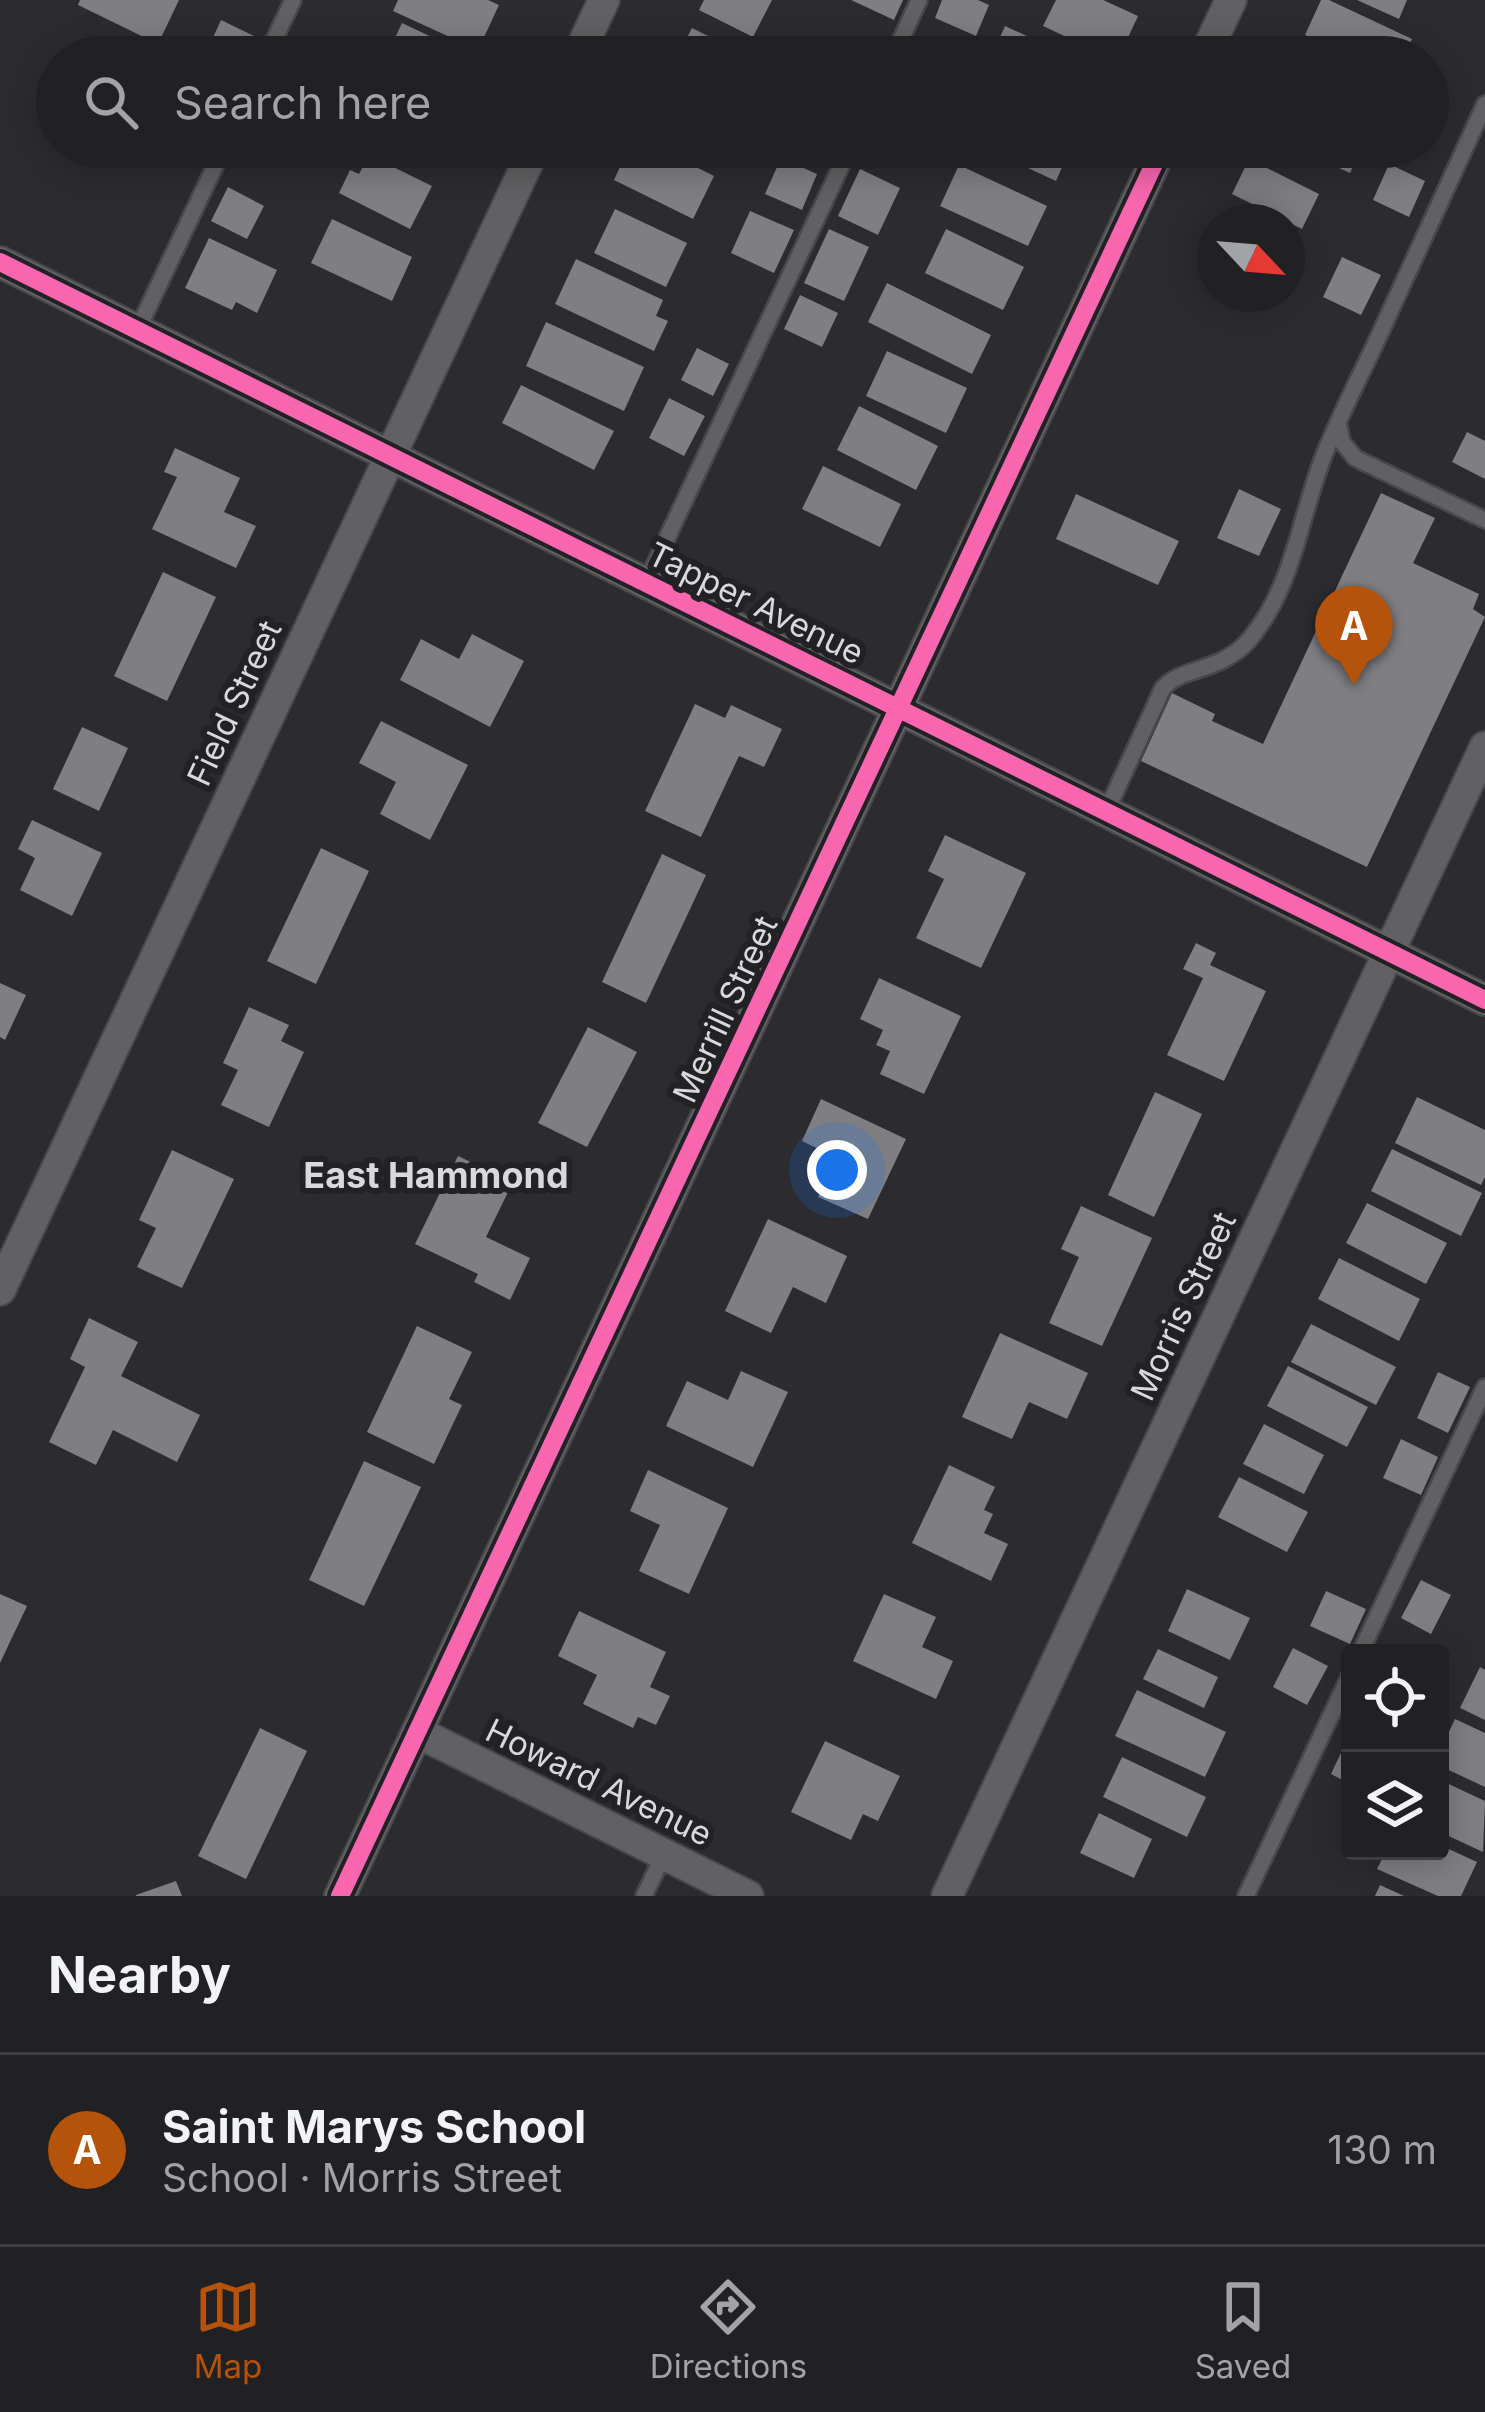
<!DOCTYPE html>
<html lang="en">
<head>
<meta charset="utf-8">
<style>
	body { margin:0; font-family:Inter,sans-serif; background:#2d2d30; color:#f1f3f6 }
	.controls { position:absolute; right:36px; bottom:36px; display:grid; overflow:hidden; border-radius:12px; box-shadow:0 6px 30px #0003 }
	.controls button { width:108px; height:108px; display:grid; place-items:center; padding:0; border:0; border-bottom:3px solid #3e3e41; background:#212023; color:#f1f3f6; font:60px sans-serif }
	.compass { position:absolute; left:1197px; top:204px; width:108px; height:108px; border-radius:50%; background:#212023; box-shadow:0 6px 30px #0003; rotate:116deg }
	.you { position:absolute; left:837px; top:1170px; width:42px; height:42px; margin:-30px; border:9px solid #fff; border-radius:50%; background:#1a73e8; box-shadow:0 0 0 18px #1a73e833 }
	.badge { display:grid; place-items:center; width:78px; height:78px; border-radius:50%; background:#b45309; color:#fff; font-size:39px; font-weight:700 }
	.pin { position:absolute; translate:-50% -99px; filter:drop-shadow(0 3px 6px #0008) }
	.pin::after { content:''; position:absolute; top:63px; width:42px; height:36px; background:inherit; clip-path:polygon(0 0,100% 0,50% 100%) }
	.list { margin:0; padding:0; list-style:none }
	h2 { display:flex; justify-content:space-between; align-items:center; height:156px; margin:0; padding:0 48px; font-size:51px }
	h2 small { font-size:39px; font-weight:400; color:#a2a3a6 }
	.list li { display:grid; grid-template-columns:78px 1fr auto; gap:36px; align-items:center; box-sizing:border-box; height:192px; padding:0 48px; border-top:3px solid #3e3e41 }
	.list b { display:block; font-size:45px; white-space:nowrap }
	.list p { margin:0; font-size:39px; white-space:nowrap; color:#a2a3a6 }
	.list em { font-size:39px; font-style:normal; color:#a2a3a6 }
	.icon { flex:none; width:66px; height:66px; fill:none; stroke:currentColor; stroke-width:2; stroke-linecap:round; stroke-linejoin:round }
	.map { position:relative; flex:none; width:1485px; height:1896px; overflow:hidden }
	.search { position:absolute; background:#212023; box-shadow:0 6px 30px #0003; left:36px; right:36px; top:36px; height:132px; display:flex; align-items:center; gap:30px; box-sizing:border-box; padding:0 42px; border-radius:66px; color:#a2a3a6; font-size:45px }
	.sheet { height:348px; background:#212023 }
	nav { display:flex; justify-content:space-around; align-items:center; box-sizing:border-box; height:168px; border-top:3px solid #3e3e41; background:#212023; font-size:33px; color:#a2a3a6 }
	nav a { display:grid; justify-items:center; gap:6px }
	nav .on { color:#b45309 }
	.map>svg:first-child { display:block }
	.building { fill:#7f7e82 }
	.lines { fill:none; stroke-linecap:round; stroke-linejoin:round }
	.service-casing { stroke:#48484a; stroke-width:20 }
	.minor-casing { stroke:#48484a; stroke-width:34 }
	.service { stroke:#616163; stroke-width:15 }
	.minor { stroke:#616163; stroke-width:30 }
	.cycleway-casing { stroke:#212126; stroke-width:26 }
	.cycleway { stroke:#f766af; stroke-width:18 }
	.labels { text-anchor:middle; stroke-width:12; stroke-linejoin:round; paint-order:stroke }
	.street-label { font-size:33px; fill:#d9d8dc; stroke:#212126 }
	.neighbourhood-label { font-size:36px; font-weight:bold; fill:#d9d8dc; stroke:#212126 }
</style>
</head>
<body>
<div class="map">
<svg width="1485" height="1896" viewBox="0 0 1485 1896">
	<rect width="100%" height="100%" fill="#2c2b2f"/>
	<path class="building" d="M 80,0 L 179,0 L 158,44 L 78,5 Z
		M 398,0 L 488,0 L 499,5 L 478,50 L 393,11 Z
		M 704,0 L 772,0 L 753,37 L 699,10 Z
		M 851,0 L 903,0 L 894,20 Z
		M 942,0 L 978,0 L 989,5 L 976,36 L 935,18 Z
		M 1056,0 L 1103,0 L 1138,16 L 1119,57 L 1109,57 L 1043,26 Z
		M 1321,0 L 1329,0 L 1412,39 L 1403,57 L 1352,57 L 1305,35 Z
		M 1357,0 L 1407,0 L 1399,19 Z
		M 221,20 L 254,36 L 244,57 L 211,42 Z
		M 402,23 L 474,57 L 386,57 Z
		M 1005,26 L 1073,57 L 991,57 Z
		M 692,28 L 750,57 L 677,57 Z
		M 393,147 L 447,147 L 437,168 Z
		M 629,147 L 656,147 L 714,176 L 693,219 L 614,180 Z
		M 703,147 L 743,147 L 735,163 Z
		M 982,147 L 1071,147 L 1056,181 Z
		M 1293,147 L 1362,147 L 1350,173 Z
		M 369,155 L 432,186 L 410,229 L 339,193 L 350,170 L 359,174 Z
		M 781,158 L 817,174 L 802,210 L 765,194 Z
		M 1249,159 L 1319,194 L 1302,229 L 1232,194 Z
		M 1389,164 L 1425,181 L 1409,217 L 1373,200 Z
		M 959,165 L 1047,206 L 1028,246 L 940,206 Z
		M 860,169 L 900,188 L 878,235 L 838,216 Z
		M 228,187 L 264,206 L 247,239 L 211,221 Z
		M 615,209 L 687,243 L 666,287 L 594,253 Z
		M 750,211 L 794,230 L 774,273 L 731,253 Z
		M 332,219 L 412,257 L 392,301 L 311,263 Z
		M 829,229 L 869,247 L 844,301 L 804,283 Z
		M 946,229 L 1024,267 L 1003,310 L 925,273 Z
		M 209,238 L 277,270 L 257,313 L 236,302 L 232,310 L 185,288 Z
		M 1342,257 L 1381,275 L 1361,315 L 1323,297 Z
		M 576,259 L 663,300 L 656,316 L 668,321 L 654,351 L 555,304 Z
		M 887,283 L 991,335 L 972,374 L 868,322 Z
		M 800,295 L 838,313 L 822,347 L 784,329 Z
		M 546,322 L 644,367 L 624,411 L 526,366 Z
		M 697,348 L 729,364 L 713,396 L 681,380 Z
		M 887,351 L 967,388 L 946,433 L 866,396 Z
		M 521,385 L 614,431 L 594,470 L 502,423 Z
		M 669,398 L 705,416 L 684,456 L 649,438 Z
		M 859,406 L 938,446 L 916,490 L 837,450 Z
		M 1467,432 L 1485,441 L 1485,479 L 1452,462 Z
		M 175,448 L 240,478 L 224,512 L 256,526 L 236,568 L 152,529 L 177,477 L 164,472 Z
		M 823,466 L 901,504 L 880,547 L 802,509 Z
		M 1239,489 L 1281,509 L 1259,556 L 1217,538 Z
		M 1381,493 L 1435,518 L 1413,563 L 1479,594 L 1473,609 L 1485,617 L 1367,867 L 1141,761 L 1172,693 L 1215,714 L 1212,721 L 1263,744 Z
		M 1076,494 L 1179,541 L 1158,585 L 1056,539 Z
		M 163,572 L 216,597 L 167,701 L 114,676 Z
		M 472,634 L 524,661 L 490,727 L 400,680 L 421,639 L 459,659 Z
		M 695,704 L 725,718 L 731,705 L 782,729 L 764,767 L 739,756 L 701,837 L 645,811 Z
		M 381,721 L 468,765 L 430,840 L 380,814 L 396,782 L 359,763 Z
		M 82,727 L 128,748 L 99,811 L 53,789 Z
		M 32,820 L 102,853 L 72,916 L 20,890 L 35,858 L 18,849 Z
		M 945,835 L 1026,873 L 981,968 L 916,938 L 944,879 L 928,871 Z
		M 321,848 L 369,871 L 316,984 L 267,961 Z
		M 662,854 L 706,875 L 646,1003 L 602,982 Z
		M 1196,943 L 1216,953 L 1210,965 L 1266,991 L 1224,1081 L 1167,1055 L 1203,978 L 1183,969 Z
		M 879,978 L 961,1016 L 924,1094 L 880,1074 L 890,1051 L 876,1045 L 883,1030 L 860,1019 Z
		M 0,983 L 26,995 L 5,1040 L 0,1037 Z
		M 249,1007 L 289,1025 L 281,1041 L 304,1052 L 269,1127 L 221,1105 L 238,1070 L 223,1063 Z
		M 588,1027 L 637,1052 L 587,1147 L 538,1123 Z
		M 1155,1092 L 1202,1114 L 1154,1217 L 1108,1195 Z
		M 1417,1097 L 1485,1130 L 1485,1177 L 1481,1185 L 1395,1143 Z
		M 821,1099 L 906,1139 L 868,1219 L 818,1197 L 837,1158 L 802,1141 Z
		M 1392,1149 L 1482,1193 L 1461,1236 L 1371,1191 Z
		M 172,1150 L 234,1179 L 182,1288 L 137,1267 L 156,1228 L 139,1220 Z
		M 458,1156 L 513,1182 L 486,1237 L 530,1258 L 510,1300 L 474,1282 L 478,1274 L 415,1244 Z
		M 1367,1203 L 1447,1243 L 1426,1284 L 1346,1243 Z
		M 1081,1206 L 1152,1238 L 1102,1346 L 1049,1323 L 1079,1257 L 1061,1249 Z
		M 768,1219 L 847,1256 L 826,1303 L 793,1287 L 771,1333 L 725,1311 Z
		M 1339,1258 L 1420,1299 L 1399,1341 L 1318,1299 Z
		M 89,1318 L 138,1342 L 121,1376 L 200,1415 L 177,1462 L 113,1430 L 96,1465 L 49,1442 L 85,1367 L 70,1359 Z
		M 1311,1324 L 1396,1367 L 1376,1405 L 1291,1362 Z
		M 417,1326 L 472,1352 L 449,1399 L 462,1405 L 434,1464 L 367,1432 Z
		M 1000,1333 L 1088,1373 L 1067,1419 L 1029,1402 L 1012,1439 L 962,1417 Z
		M 1288,1366 L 1368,1407 L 1347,1447 L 1267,1406 Z
		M 741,1371 L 788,1392 L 753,1467 L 666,1426 L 687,1381 L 728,1400 Z
		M 1438,1372 L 1470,1387 L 1448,1433 L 1417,1418 Z
		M 1264,1424 L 1324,1455 L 1304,1494 L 1243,1464 Z
		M 1401,1439 L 1438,1457 L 1421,1495 L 1383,1478 Z
		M 364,1461 L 421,1487 L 364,1606 L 309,1580 Z
		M 949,1465 L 995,1487 L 984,1510 L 993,1514 L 984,1533 L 1008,1544 L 991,1581 L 912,1543 Z
		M 648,1470 L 728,1508 L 689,1594 L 639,1571 L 660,1525 L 630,1511 Z
		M 1239,1477 L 1308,1512 L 1287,1552 L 1218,1517 Z
		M 1421,1580 L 1451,1595 L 1431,1634 L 1401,1618 Z
		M 1187,1589 L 1250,1618 L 1230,1660 L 1168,1631 Z
		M 1326,1591 L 1366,1609 L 1350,1644 L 1310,1626 Z
		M 0,1594 L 27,1606 L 0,1663 Z
		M 884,1594 L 936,1617 L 922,1647 L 953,1661 L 936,1699 L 853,1661 Z
		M 579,1611 L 666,1652 L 650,1687 L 670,1696 L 656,1725 L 638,1717 L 633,1728 L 583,1704 L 597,1675 L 558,1656 Z
		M 1293,1648 L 1328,1666 L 1307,1705 L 1273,1687 Z
		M 1158,1649 L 1218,1677 L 1204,1708 L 1143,1679 Z
		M 1480,1667 L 1485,1670 L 1485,1720 L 1460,1708 Z
		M 1137,1690 L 1226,1732 L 1205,1777 L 1115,1736 Z
		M 1455,1719 L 1485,1733 L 1485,1787 L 1440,1766 L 1440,1751 Z
		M 260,1728 L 307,1751 L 246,1879 L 198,1856 Z
		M 1350,1734 L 1350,1784 L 1331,1774 Z
		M 825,1741 L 900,1776 L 878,1821 L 863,1814 L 851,1840 L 791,1812 Z
		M 1122,1757 L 1206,1797 L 1187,1837 L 1103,1797 Z
		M 1440,1780 L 1485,1801 L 1483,1852 L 1440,1832 Z
		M 1099,1813 L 1152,1839 L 1134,1878 L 1080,1853 Z
		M 1440,1845 L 1477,1862 L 1461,1896 L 1438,1896 L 1377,1869 L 1386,1851 L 1440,1851 Z
		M 176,1881 L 182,1896 L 136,1896 L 136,1895 Z
		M 1380,1885 L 1404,1896 L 1375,1896 Z"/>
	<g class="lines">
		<g class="service-casing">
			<path id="service" d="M 266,57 L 293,0
				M 893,57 L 919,0
				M 137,331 L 224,147
				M 1339,427 L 1342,442 L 1355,458 L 1485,520
				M 646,583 L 850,147
				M 1107,810 L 1163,688 C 1183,666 1220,673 1249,640 C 1292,589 1299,523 1321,463 C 1337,420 1359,379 1378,338 C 1414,260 1449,182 1485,104
				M 1360,1653 L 1485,1387
				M 644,1896 L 664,1854
				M 1246,1896 L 1350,1675"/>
		</g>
		<g class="minor-casing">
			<path id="minor" d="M 577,57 L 604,0
				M 1204,57 L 1231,0
				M 0,262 L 1485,1000
				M 0,1290 L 535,147
				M 417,1732 L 748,1896
				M 340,1896 L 1162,147
				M 947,1896 L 1485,747"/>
		</g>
		<use href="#service" class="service"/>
		<use href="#minor" class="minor"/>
		<g class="cycleway-casing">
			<path id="cycleway" d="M 0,262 L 1485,1000
				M 340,1896 L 1162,147"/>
		</g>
		<use href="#cycleway" class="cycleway"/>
	</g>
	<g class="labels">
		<g class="street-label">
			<text transform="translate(756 603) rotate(26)" y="12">Tapper Avenue</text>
			<text transform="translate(234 703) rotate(-65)" y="12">Field Street</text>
			<text transform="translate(725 1009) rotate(-65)" y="12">Merrill Street</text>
			<text transform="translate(1183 1306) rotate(-65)" y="12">Morris Street</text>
			<text transform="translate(599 1782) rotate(26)" y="12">Howard Avenue</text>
		</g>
		<g class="neighbourhood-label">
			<text x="436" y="1188">East Hammond</text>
		</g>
	</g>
</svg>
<div class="controls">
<button><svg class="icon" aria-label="locate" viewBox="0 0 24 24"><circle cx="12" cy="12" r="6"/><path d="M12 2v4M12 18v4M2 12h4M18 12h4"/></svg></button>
<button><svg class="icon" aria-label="layers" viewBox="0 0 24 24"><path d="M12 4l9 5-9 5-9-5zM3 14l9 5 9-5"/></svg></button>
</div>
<svg class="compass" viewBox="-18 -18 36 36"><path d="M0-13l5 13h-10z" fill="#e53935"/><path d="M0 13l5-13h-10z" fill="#a2a3a6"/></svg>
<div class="you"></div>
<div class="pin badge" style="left:1354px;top:685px">A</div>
<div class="search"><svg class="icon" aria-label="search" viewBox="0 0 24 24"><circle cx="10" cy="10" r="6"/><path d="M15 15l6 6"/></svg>Search here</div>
</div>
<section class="sheet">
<h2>Nearby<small></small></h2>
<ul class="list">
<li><span class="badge">A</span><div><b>Saint Marys School</b><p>School · Morris Street</p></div><em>130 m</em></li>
</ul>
</section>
<nav>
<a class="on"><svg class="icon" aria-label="map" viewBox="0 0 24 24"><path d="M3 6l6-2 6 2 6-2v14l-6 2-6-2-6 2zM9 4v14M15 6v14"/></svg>Map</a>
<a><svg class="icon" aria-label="directions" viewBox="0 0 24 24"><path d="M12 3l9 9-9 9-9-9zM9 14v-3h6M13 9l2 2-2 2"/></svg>Directions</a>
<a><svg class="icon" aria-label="saved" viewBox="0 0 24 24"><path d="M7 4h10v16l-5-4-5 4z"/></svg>Saved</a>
</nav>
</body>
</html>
